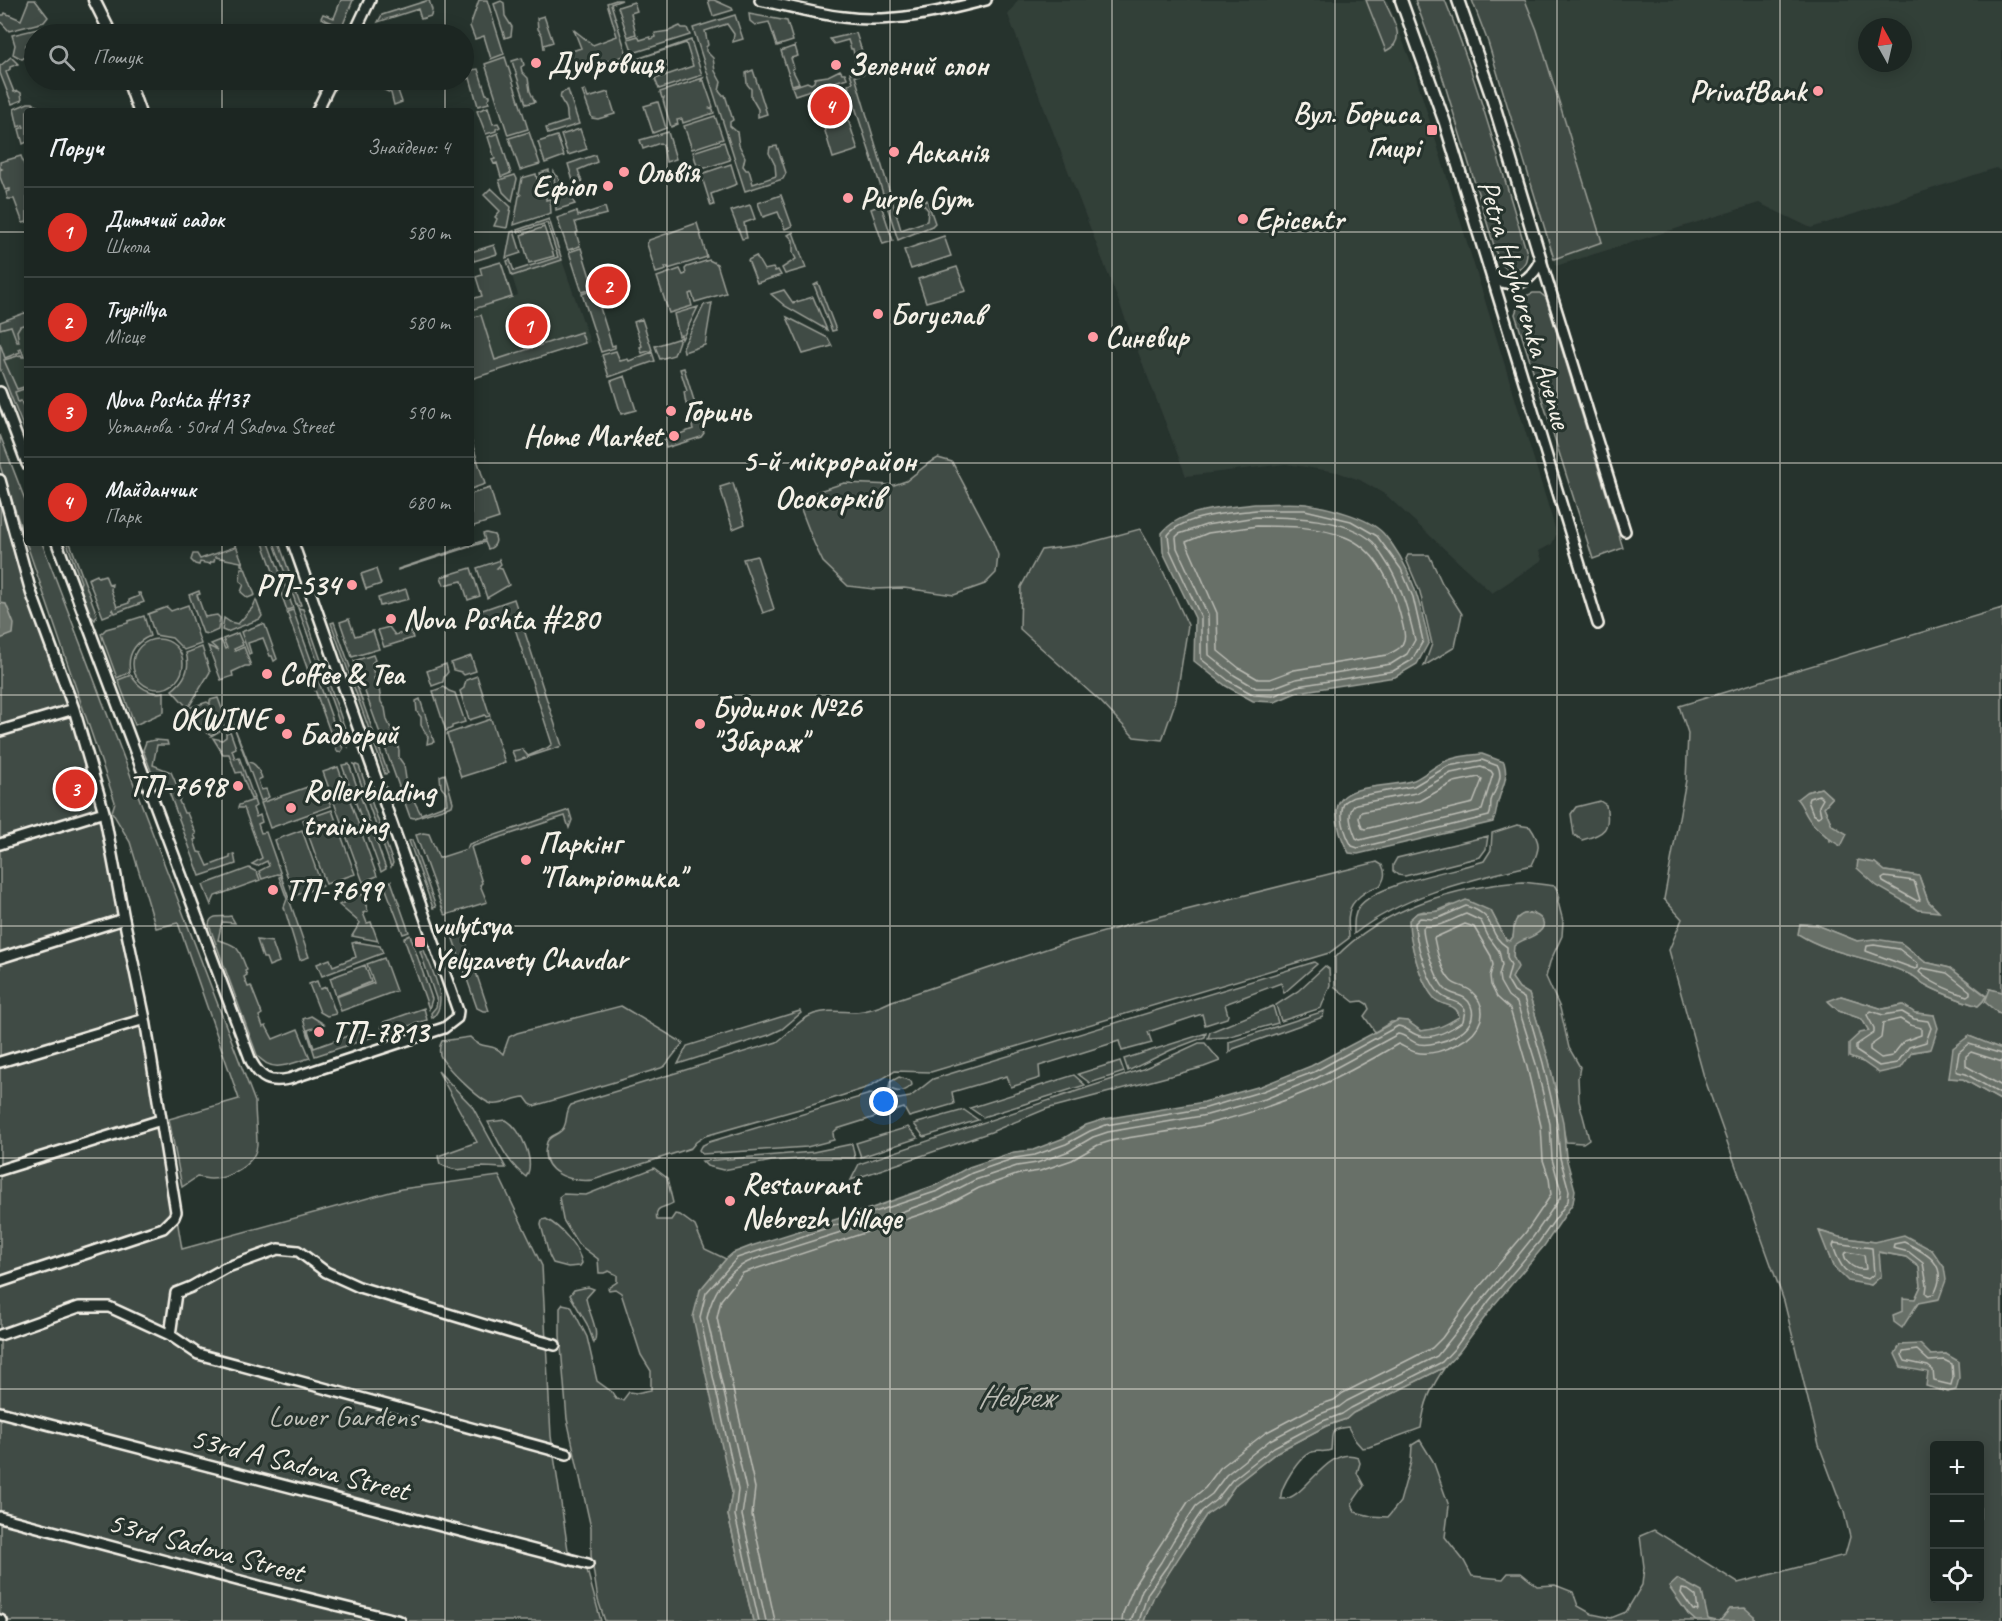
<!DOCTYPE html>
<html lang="uk">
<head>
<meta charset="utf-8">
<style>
	body { margin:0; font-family:Caveat,sans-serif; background:#29322f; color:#f1f3f6 }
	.controls { position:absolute; right:18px; bottom:18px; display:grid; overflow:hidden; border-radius:6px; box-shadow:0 3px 15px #0003 }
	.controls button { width:54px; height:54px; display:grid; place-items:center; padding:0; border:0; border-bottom:2px solid #3a4340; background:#1c2622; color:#f1f3f6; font:30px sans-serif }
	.compass { position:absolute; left:1858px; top:18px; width:54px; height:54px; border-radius:50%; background:#1c2622; box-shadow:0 3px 15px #0003; rotate:352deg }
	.you { position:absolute; left:884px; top:1102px; width:21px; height:21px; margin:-15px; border:4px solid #fff; border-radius:50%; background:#1a73e8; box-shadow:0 0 0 9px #1a73e833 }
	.badge { display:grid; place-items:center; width:39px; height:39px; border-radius:50%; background:#d93025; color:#fff; font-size:20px; font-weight:700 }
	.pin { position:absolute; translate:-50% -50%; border:3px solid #fff; box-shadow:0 2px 6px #0006 }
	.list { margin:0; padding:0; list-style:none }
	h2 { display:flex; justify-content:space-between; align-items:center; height:78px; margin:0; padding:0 24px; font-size:26px }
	h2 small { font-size:20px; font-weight:400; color:#a0a5a5 }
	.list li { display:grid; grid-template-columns:39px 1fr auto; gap:18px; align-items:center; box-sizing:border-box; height:90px; padding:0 24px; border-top:2px solid #3a4340 }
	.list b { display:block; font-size:22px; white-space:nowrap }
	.list p { margin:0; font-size:20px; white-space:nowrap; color:#a0a5a5 }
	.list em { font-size:20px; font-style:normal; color:#a0a5a5 }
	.icon { flex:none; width:33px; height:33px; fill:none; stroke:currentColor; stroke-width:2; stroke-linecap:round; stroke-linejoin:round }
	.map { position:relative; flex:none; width:2002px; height:1621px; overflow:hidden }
	.search { position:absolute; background:#1c2622; box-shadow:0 3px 15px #0003; left:24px; top:24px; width:450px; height:66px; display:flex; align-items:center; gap:15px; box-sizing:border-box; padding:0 21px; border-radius:33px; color:#a0a5a5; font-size:22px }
	.panel { position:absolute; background:#1c2622; box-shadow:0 3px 15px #0003; left:24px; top:108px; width:450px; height:438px; border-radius:6px }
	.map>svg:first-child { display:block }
	.built { fill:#333f39; fill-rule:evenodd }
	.green { fill:#414b45; stroke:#9a9e96; stroke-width:1.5; fill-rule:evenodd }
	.water { fill:#676f68; stroke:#9fa39b; stroke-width:1.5 }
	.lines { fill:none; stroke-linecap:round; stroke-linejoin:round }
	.shore { stroke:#bcbdb5; stroke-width:1.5 }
	.minor-casing { stroke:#f4f1e8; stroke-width:14 }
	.tertiary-casing { stroke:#f4f1e8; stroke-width:15 }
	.minor { stroke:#26332d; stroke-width:9 }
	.tertiary { stroke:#26332d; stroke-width:10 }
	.grid { fill:none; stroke:#f4f1e8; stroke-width:1.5; stroke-opacity:0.55 }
	.poi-dot { fill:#ff9aa2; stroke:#26332d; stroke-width:2 }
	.labels { text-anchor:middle; stroke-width:6; stroke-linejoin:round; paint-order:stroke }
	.poi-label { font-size:30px; font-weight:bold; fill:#f4f1e8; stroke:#26332d; text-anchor:start }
	.street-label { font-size:30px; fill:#f4f1e8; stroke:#26332d }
	.park-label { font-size:30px; fill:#bebfb7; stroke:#26332d }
	.neighbourhood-label { font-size:32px; font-weight:bold; fill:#f4f1e8; stroke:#26332d }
	.water-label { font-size:32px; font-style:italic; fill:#bcbdb5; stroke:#26332d }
</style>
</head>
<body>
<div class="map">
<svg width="2002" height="1621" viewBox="0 0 2002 1621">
	<rect width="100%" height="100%" fill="#26332d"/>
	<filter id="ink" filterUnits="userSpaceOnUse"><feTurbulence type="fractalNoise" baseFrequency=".0167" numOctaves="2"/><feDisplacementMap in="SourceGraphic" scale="12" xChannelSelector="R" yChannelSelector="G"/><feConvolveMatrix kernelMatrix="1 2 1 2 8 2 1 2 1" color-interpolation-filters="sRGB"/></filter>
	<g filter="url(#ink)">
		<path class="built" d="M 1018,0 L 1387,0 L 1414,70 L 1555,528 L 1556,535 L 1552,544 L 1539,551 L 1542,560 L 1492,593 L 1386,495 L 1360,480 L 1337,472 L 1286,464 L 1186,476 L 1008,15 Z
			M 1472,0 L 2002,0 L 2002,172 L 1996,168 L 1811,228 L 1759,203 L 1556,266 L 1488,42 ZM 1867,27 L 1903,27 L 1903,63 L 1867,63 Z
			M 562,260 L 590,342 L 471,380 L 471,310 L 518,295 L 512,276 Z
			M 27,316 L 27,424 L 0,347 L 0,326 Z"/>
		<path class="green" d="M 29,0 L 35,0 L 48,17 L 44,22 L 9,31 L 0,21 L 0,15 L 4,15 L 5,13 L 21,20 Z
			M 341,0 L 353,0 L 342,27 L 321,18 L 323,14 L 334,18 Z
			M 429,0 L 432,10 L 431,16 L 421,19 L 418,9 L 378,22 L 382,15 Z
			M 479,0 L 487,0 L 504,54 L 491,59 L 484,36 L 475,39 L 470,26 Z
			M 616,0 L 622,0 L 611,4 L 627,55 L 575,72 L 569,52 L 581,48 L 574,30 L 593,45 L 617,36 L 607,3 Z
			M 708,0 L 714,0 L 732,8 L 733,10 L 713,16 Z
			M 1366,0 L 1384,0 C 1391,17 1409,40 1386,51 Z
			M 1415,0 L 1445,0 C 1478,82 1501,169 1527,253 C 1527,265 1520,271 1508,270 L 1499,262 L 1437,59 Z
			M 1472,0 L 1525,0 L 1537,30 L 1602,242 L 1554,259 L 1488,42 Z
			M 501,1 L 504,3 L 505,16 L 512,27 L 511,36 L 505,38 L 494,4 Z
			M 634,2 L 637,11 L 631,13 L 636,34 L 628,37 L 618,7 Z
			M 749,14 L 787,21 L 793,41 L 777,46 L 769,22 L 755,25 L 750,21 Z
			M 735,15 L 743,39 L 733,42 L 734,34 L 727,24 L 705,31 L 708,45 L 706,47 L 706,51 L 713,58 L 715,71 L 721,82 L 719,91 L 722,95 L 725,95 L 733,120 L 730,122 L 730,126 L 737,132 L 739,145 L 745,157 L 743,166 L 746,170 L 749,170 L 753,184 L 776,176 L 775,165 L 769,153 L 770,147 L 777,146 L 786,173 L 783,179 L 745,191 L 693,28 Z
			M 544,16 L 553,42 L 544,45 L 544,49 L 542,35 L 538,29 L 537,18 Z
			M 680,26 L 682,28 L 687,28 L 690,35 L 633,53 L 628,39 L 638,36 L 640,40 L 650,37 L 651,39 L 656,37 L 655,33 L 669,31 Z
			M 46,27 L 49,31 L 53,31 L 54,34 L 34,34 L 34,46 L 26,45 L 25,57 L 22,59 L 13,54 L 15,45 L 12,35 Z
			M 856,33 L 866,63 L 856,66 L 853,49 L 851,49 L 848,40 L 834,44 L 830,39 Z
			M 691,40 L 702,75 L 659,89 L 655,79 L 693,66 L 686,43 L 634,60 Z
			M 795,46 L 798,56 L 791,58 L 794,68 L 792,69 L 799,83 L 792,85 L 781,51 Z
			M 11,57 L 18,64 L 10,67 L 10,69 L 6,72 L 14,92 L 18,91 L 21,93 L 22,100 L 12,104 L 0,73 L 0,66 Z
			M 505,57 L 528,129 L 508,135 L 485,64 Z
			M 522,58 L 524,65 L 521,67 L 522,72 L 528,78 L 530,91 L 535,102 L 526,104 L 512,61 Z
			M 876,65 L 889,65 L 890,70 L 878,70 L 855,76 L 901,230 L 927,221 L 928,210 L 922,203 L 927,200 L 935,223 L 932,226 L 898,240 L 848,85 L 853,82 L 850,73 Z
			M 471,66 L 472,70 L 478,69 L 486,94 L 490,95 L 490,97 L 488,99 L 489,103 L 478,106 L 470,78 L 467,79 L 465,75 L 468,74 L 466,68 Z
			M 753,70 L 767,114 L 758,117 L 758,109 L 751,97 L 751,89 L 747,84 L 746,73 Z
			M 840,70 L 842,73 L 845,73 L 847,78 L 795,95 L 792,87 L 807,82 L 811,84 L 814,82 L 815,78 L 828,76 Z
			M 703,78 L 701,81 L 704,81 L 713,107 L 710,108 L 713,109 L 714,113 L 683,123 L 682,119 L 677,120 L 678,124 L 671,127 L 663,100 L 664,98 L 662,98 L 660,92 Z
			M 363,80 L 389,80 L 395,82 L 402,102 L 394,105 L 391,93 Z
			M 838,88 L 846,117 L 822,124 L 814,96 Z
			M 568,90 L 579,124 L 548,134 L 546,128 L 568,121 C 566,116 568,113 566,108 C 563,101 559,101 561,93 Z
			M 585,90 L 588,98 L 608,92 L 615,114 L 598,119 L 592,118 L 582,91 Z
			M 658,102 L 666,128 L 653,133 L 644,106 Z
			M 28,103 L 33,103 L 44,111 L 27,111 L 27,142 L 23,144 L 19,129 L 24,127 L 23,125 L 18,127 L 14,109 Z
			M 488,107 L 493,124 L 498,123 L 500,127 L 496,129 L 496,131 L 486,134 L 477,111 Z
			M 715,116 L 723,139 L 692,149 L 684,126 Z
			M 848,119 L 858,150 L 833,158 L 824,128 Z
			M 580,129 L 587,149 L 568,155 L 561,135 Z
			M 529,132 L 540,164 L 520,170 L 509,138 Z
			M 668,132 L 676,159 L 666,162 L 663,145 L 660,143 L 643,149 L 640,140 Z
			M 498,133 L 511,173 L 501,177 L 497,163 L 494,164 L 492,160 L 495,159 L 488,137 Z
			M 557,136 L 564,156 L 545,163 L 538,142 Z
			M 724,142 L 730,160 L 702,169 L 700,165 L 697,166 L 693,152 Z
			M 595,155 L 597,162 L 578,170 L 584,188 L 576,191 L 568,164 Z
			M 21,156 L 27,172 L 27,222 L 23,223 L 14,199 L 8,199 L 6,192 L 10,191 L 10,189 L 5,190 L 0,177 L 0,170 L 2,169 L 0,168 L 0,162 Z
			M 731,164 L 737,184 L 711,194 L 714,205 L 711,206 L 701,174 Z
			M 549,170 L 550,195 L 546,195 L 546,200 L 550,199 L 551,213 L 514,225 L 519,196 L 521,195 L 519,193 L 522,178 L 536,174 L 537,179 L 541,178 L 540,173 Z
			M 554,172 L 575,204 L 556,210 Z
			M 515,175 L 517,179 L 512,201 L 503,192 L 499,180 Z
			M 491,188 L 511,207 L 507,228 L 494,226 L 497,219 L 495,217 L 500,211 L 484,195 Z
			M 781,195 L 792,226 L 785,229 L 778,212 L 763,217 L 758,203 Z
			M 750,205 L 755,219 L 744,223 L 747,238 L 742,239 L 731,211 Z
			M 881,205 L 893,241 L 883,244 L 871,209 Z
			M 605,207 L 607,214 L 575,222 L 578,232 L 576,233 L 580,246 L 568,250 L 557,218 L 577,211 L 578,216 Z
			M 549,219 L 562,260 L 512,276 L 507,261 L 510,260 L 514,271 L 558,257 L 547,223 L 518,232 L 517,230 Z
			M 697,223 L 707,257 L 668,269 L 668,267 L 665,267 L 666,270 L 656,273 L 647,244 L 649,240 Z
			M 544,227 L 554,256 L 529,263 L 521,235 Z
			M 514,231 L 521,253 L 506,258 L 511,232 Z
			M 793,232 L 806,268 L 785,274 L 782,268 L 796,259 L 793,253 L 793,240 L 788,235 Z
			M 944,236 L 951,256 L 911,269 L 904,250 Z
			M 494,245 L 497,254 L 474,261 L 471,252 Z
			M 581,248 L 591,280 L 594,280 L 596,288 L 582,292 L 569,252 Z
			M 756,256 L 764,270 L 773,268 L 775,271 L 778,270 L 781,275 L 757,283 L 748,260 Z
			M 709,260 L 717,264 L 726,293 L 695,302 L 692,293 L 689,294 L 692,306 L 669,313 L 657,277 L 680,269 L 683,275 L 686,274 L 685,269 L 687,267 Z
			M 501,262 L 512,297 L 471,310 L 471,299 L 482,296 L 476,277 L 482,275 L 480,268 Z
			M 957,267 L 966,291 L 926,302 L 918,279 Z
			M 818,283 L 836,330 L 832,331 L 814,285 Z
			M 597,289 L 599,297 L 597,298 L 612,346 L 615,345 L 615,348 L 601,352 L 582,294 Z
			M 784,290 L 793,303 L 813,297 L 827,330 L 785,306 L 771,294 Z
			M 1533,293 L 1540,293 L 1546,298 L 1623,548 L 1593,559 L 1515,314 L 1521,298 Z
			M 712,303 L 705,345 L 684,352 L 683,347 L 704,305 Z
			M 698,307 L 682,339 L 681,335 L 679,336 L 674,314 Z
			M 27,312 L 27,324 L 20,326 L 17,331 L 19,342 L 17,342 L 11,326 L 0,329 L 0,322 Z
			M 481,315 L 495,360 L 581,332 L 585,343 L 471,379 L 471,318 Z
			M 787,317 L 828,338 L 832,346 L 803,354 Z
			M 642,319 L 652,350 L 642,353 L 640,347 L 642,346 L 634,322 Z
			M 680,338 L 674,355 L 660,359 L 655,346 Z
			M 0,343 L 5,358 L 20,352 L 19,349 L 21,348 L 24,357 L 22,357 L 21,355 L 4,360 L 17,389 L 27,386 L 27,388 L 15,392 L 18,402 L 21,401 L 27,416 L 27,437 L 0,368 Z
			M 616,351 L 620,361 L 628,359 L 629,361 L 652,352 L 655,361 L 609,377 L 602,355 Z
			M 684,368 L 704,433 L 701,437 L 666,448 L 664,440 L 693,429 L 689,417 L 692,408 L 689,404 L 686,404 L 684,392 L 687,391 L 680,369 Z
			M 625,376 L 636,410 L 621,414 L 611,381 Z
			M 0,435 L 27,505 L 27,543 L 42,543 L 255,1102 C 255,1116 257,1131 257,1145 C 256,1164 228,1179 211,1179 C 206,1179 201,1177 197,1177 L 182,1187 L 169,1119 L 239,1099 L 178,923 L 156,928 L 130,842 L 112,812 L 115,802 L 0,466 Z
			M 471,440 L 485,484 L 471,489 Z
			M 938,458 L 952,462 L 990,534 L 998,555 L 996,573 L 985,584 L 954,595 L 904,588 L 874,589 L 848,586 L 823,562 L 814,543 L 799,504 L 803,496 L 844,483 L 894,485 L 906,481 L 929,463 Z
			M 733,483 L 745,524 L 733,529 L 720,487 Z
			M 490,488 L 499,518 L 471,527 L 471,494 Z
			M 0,494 L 29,592 L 101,812 L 160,1117 L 182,1249 L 401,1189 L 499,1176 L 542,1266 L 551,1436 L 568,1550 L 587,1570 L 601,1621 L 0,1621 Z
			M 1140,529 L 1157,558 L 1188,625 L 1176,700 L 1162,740 L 1134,737 L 1101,702 L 1020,629 L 1021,587 L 1041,550 L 1081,545 Z
			M 486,533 L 494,535 C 498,541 495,547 488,549 L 485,542 L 398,570 L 398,569 L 485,540 L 483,534 Z
			M 67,543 L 70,543 L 97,615 L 95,620 L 90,615 L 79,587 L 81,582 Z
			M 235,543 L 244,566 L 241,565 L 241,562 L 215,557 L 214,562 L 211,562 L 210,564 L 200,562 L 199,565 L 195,564 L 191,560 L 193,554 L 197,554 L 200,559 L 235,547 Z
			M 263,543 L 269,543 L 293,608 L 287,610 Z
			M 274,543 L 279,543 L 301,605 L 297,606 Z
			M 1408,555 L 1429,555 L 1442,583 L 1462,614 L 1455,647 L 1424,666 L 1432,644 L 1420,592 L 1406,559 Z
			M 757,556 L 774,609 L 763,613 L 743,559 Z
			M 499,559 L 501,564 L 497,568 L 502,569 L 509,585 L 487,598 L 477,568 L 498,561 Z
			M 241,568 L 245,568 L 255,595 L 248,598 L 241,592 L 244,584 L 240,581 Z
			M 471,568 L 480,596 L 468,600 L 462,581 L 444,585 L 441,577 Z
			M 376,569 L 381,584 L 366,589 L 361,574 Z
			M 97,575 L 98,577 L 105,575 L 109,585 L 112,584 L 111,590 L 117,607 L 129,603 L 129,600 L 139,596 L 138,593 L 140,593 L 144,602 L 115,613 L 113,609 L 112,610 L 113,613 L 103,617 L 88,579 Z
			M 406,589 L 409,599 L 380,606 L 378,598 Z
			M 199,591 L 200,594 L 197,595 L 205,617 L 217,615 L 220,618 L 218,630 L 209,634 L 203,633 L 189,595 Z
			M 514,599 L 562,746 L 516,761 L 512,751 L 522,749 L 528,756 L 547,748 L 552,744 L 513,622 L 510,621 L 507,612 L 474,622 L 471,614 Z
			M 256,600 L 262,616 L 260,619 L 227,632 L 222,630 L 224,618 L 230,622 L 238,624 L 253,607 Z
			M 188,605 L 201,644 L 184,650 L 172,638 L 155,635 L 148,614 L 167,607 L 171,611 Z
			M 298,608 L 303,609 L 349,740 L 348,746 Z
			M 2002,608 L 2002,992 L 1990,989 L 1997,1013 L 2002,1014 L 2002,1049 L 1968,1036 L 1949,1078 L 1963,1079 L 2002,1101 L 2002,1621 L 1754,1621 L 1754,1616 L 1730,1609 L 1720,1621 L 1708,1620 L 1705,1610 L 1670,1587 L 1688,1614 L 1696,1621 L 1144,1621 L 1153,1596 L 1206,1515 L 1222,1504 L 1236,1484 L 1277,1452 L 1326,1426 L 1346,1419 L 1353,1413 L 1445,1367 C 1431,1387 1424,1403 1421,1428 L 1369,1447 L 1362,1448 L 1355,1440 L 1348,1427 C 1328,1429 1333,1433 1331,1450 C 1324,1453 1318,1450 1312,1452 C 1300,1455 1279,1488 1281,1499 C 1305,1502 1325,1445 1358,1457 L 1360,1463 L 1357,1473 L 1364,1486 L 1352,1503 L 1355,1512 L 1371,1516 L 1388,1517 L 1400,1502 L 1411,1462 L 1412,1445 L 1420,1440 L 1433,1461 L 1449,1506 L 1445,1537 L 1464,1561 L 1472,1576 L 1503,1579 L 1508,1573 L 1521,1573 L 1537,1586 L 1555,1585 L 1573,1592 L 1578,1606 L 1592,1614 L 1611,1618 L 1626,1612 L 1642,1585 L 1644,1567 L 1640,1536 L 1654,1530 L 1738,1583 L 1845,1555 L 1850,1537 L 1844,1512 L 1819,1445 L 1784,1301 L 1704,1077 L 1669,950 L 1682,919 L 1664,899 L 1686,780 L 1688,733 L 1679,706 ZM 1821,788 L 1832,798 L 1824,807 L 1832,825 L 1830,841 C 1824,833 1817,827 1810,819 C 1805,814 1803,805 1797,799 L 1807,792 ZM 1858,861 L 1875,863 L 1885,871 L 1919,876 L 1928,901 L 1938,911 L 1919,910 L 1899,897 ZM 1800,924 L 1817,925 L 1857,941 L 1901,943 L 1925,962 L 1950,968 L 1986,995 L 1983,1001 L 1978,1006 C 1960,1000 1942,994 1926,985 C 1921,983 1917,977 1911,975 C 1875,957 1833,956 1799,934 ZM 1841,996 L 1883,1009 L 1903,1005 L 1915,1013 L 1934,1015 L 1930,1049 L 1863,1062 L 1850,1057 L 1870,1032 L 1862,1019 L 1839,1011 L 1829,1002 ZM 1820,1231 L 1839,1237 L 1875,1242 L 1944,1267 L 1906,1320 L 1921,1286 L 1919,1267 L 1906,1257 L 1878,1252 L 1881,1276 L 1871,1285 L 1833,1266 ZM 1946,1354 L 1948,1392 L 1927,1386 L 1931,1355 ZM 1934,1446 L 1980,1446 L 1980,1598 L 1934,1598 Z
			M 293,610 L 343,749 L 341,752 L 337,751 L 287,612 Z
			M 144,616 L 150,636 C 134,643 127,655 130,672 L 117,678 L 101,634 L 106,629 L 128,623 L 128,621 Z
			M 349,619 L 355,636 L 373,631 L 379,649 L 352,657 L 340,622 Z
			M 334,622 L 388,773 L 385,774 L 331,623 Z
			M 262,624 L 265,625 L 277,659 L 274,661 L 272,656 L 270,656 L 263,638 L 248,643 L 251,653 L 249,654 L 241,632 Z
			M 389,627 L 395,635 L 411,631 L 413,638 L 384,647 L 378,630 Z
			M 238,633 L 243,645 L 234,649 L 235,651 L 244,647 L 251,666 L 245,666 L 232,672 L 233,676 L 221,680 L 208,646 L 219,651 L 211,644 L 221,640 L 225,649 L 227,648 L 223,639 Z
			M133 664a25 25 0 1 1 50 0a25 25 0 1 1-50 0Z
			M 202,647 L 210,672 L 190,705 L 186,706 L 172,690 C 184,681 191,669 186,653 Z
			M 373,655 L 375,660 L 372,663 L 375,683 L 379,688 L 381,702 L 385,708 L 387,720 L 395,737 L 399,750 L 399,758 L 404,765 L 406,779 L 410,783 L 412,797 L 421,814 L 447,804 L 446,793 L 441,787 L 440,776 L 445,774 L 453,802 L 452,806 L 414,818 L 410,817 L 354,661 Z
			M 471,656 L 476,671 L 464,675 L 461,672 L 453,670 L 451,663 Z
			M 446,664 L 448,672 L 444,677 L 443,682 L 432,686 L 427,671 Z
			M 131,675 C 138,687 150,695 164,692 L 164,712 L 135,725 L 118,680 Z
			M 477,676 L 490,716 L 486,717 L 485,715 L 469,720 L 460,691 L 464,688 L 466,680 Z
			M 444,687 L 449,691 L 455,693 L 465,722 L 452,726 L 452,728 L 446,731 L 433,691 Z
			M 218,698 L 226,720 L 222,722 L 225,728 L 211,736 L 191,718 L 188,708 L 207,702 L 210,704 L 210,700 Z
			M 420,699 L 434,742 L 427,744 L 428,737 L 421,725 L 421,717 L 417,712 L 416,701 Z
			M 491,719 L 505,763 L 461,777 L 447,734 Z
			M 232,721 L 248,762 C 257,763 259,771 262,778 L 258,780 L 261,790 L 266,789 L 269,797 L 261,801 Z
			M 230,731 L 236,748 L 232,750 L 235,759 L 239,757 L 254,798 L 251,799 L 241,772 L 236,773 L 229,754 L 223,754 L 213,738 L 222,740 L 226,737 L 226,733 Z
			M 155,740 L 167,741 L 168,745 L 157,745 L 153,765 L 171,772 L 181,795 L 179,801 L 184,813 L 187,813 L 196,834 L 194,835 L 196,839 L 194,840 L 198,852 L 202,853 L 208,866 L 230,858 L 230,855 L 234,854 L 236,864 L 200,876 L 165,781 L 164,779 L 153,776 L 143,750 L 146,742 Z
			M 349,764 L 386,869 L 381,872 L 342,765 Z
			M 354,764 L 359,766 L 393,863 L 391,867 Z
			M 338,767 L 377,876 L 363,882 L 323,772 Z
			M 322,782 L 331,806 L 270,828 L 261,803 Z
			M 254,800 L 256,806 L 253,808 L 256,817 L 260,815 L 262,822 L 258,824 L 261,833 L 266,832 L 281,875 L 277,874 L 262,879 L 259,871 L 269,866 L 267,861 L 257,866 L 252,864 L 262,858 L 244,808 L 238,808 L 239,805 Z
			M 1600,801 L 1606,805 C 1611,829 1605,834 1582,840 L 1574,835 L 1571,814 L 1576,807 Z
			M 332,810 L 355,874 L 326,884 L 303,820 Z
			M 569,810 L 572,820 L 569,828 L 565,816 L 471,847 L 482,883 L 480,885 L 487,902 L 446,915 L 444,913 L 416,835 L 423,833 L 429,834 L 439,858 L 467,849 L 469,844 Z
			M 1517,825 L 1530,827 C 1541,843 1540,848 1532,865 C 1470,880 1405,894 1354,934 C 1354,924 1353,915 1359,907 C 1376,883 1454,871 1484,861 L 1491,850 L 1492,833 Z
			M 302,830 L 322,886 L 294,896 L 275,840 Z
			M 1488,836 L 1486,849 L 1480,857 L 1405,876 L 1398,875 L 1393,871 L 1393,865 L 1397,858 Z
			M 412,840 L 436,907 L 433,908 L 409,841 Z
			M 1377,862 L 1382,865 C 1386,873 1385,878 1380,886 C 1367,889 1351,900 1349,913 C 1347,921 1349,930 1349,938 L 1329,953 L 931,1072 L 895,1071 L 869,1087 L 803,1108 L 705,1136 L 696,1142 L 691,1148 L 593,1180 C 571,1183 537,1172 547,1142 C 550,1134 561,1135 564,1127 C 568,1119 565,1112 571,1105 L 777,1042 C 790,1033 799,1019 814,1014 C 828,1009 842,1012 856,1012 C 869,1011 880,1007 892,1001 L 1061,944 L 1150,919 Z
			M 249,868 L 257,872 L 260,880 L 215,896 L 211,905 L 203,885 Z
			M 281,876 L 309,957 L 300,960 L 284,907 L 287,899 L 279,877 Z
			M 391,881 L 409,932 L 403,934 L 384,884 Z
			M 1523,882 L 1555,886 L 1559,894 L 1558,902 L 1563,921 L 1562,936 L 1550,962 L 1546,977 L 1560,1008 L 1569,1048 L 1580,1067 L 1578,1077 L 1579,1101 L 1589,1139 L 1583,1143 L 1566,1142 L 1549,1061 L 1529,994 L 1519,988 L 1512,978 L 1514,972 L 1513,946 L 1519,941 L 1539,932 L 1533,913 L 1524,914 L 1517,918 L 1513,937 L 1510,941 L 1506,940 L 1491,911 L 1451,905 L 1432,913 L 1424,911 L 1417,913 L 1410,920 C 1409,941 1420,983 1435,999 C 1443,1007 1458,1003 1459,1017 L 1440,1028 L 1421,1031 L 1407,1021 L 1391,1022 L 1375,1032 L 1364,1016 L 1369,1009 L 1367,1004 L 1362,1001 L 1354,1002 L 1335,987 L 1335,958 C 1382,908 1456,886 1523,882 Z
			M 362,894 L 368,911 L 363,913 L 367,923 L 371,922 L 378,941 L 352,936 L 360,923 L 339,905 Z
			M 231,916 L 235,923 L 222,922 L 218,940 C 241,946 238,949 247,970 L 245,971 L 247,975 L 244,977 L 248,987 L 251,986 L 262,1014 L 259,1016 L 263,1027 L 266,1026 L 273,1039 L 298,1029 L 310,1058 C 291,1063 272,1075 257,1055 L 209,925 C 210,913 222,918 231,916 Z
			M 460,925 L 489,1011 L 483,1011 L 477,1008 L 451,933 L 454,927 Z
			M 410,935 L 432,999 L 429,1009 L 404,938 Z
			M 257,940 L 272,942 L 279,962 L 269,966 L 266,958 L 263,958 Z
			M 356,942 L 380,946 L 383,953 L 322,976 L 317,964 L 330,959 L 333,966 L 356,957 L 352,943 Z
			M 424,950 C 431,969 451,1003 432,1018 L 431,1013 L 436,1007 L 437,1001 L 420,951 Z
			M 384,958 L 396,991 L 341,1011 L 336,997 L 374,983 L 367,964 Z
			M 1314,962 L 1317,964 L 1284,993 L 1281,983 L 1225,1004 L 1228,1015 L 1227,1018 L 1205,1025 L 1202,1014 L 1148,1032 L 1152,1043 L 1122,1051 L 1119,1041 L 1039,1066 L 1040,1078 L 1011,1087 L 1007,1076 L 952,1092 L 954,1104 L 909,1117 L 904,1108 L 837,1129 L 833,1133 L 834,1140 L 807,1147 L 702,1154 L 699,1150 L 701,1146 L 709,1142 L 870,1094 L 899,1099 L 910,1097 L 933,1079 Z
			M 365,965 L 371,982 L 336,996 L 330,978 Z
			M 1325,966 L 1329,969 L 1330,985 L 1321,1008 L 1281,1021 L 1276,1005 L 1298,991 Z
			M 317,981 L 320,989 L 326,987 L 336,1014 L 327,1016 L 320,1012 L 309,984 Z
			M 621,1006 L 683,1043 L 665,1066 L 661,1068 L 534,1106 L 530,1104 L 525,1097 C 513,1097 504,1106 492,1104 C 480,1101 445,1067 440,1055 C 439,1050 439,1046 442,1041 L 470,1037 C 482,1051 493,1042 503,1054 L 509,1037 L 517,1033 Z
			M 1273,1006 L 1278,1023 L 1227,1037 L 1208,1038 L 1210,1032 Z
			M 424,1008 L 427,1020 L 384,1034 L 381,1026 L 384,1022 Z
			M 800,1011 L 801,1013 L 782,1029 L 769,1035 L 678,1064 L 687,1046 Z
			M 1324,1011 L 1323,1017 L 1233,1049 L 1229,1053 L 1229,1042 Z
			M 311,1016 L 324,1024 L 308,1030 L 314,1048 L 367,1029 L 373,1033 L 373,1037 L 315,1056 L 303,1019 Z
			M 1206,1033 L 1205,1037 L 1171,1050 L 1128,1071 L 1124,1059 Z
			M 1199,1043 L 1205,1043 L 1220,1061 L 1204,1067 L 1046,1109 L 991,1132 L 851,1180 L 859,1164 L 1143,1069 Z
			M 1120,1061 L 1124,1072 L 1090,1083 L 1078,1074 Z
			M 438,1071 L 472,1106 L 506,1168 C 498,1168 490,1167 482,1167 C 463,1168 459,1174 440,1164 L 438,1156 L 477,1142 Z
			M 1074,1075 L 1085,1085 L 983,1117 L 970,1108 Z
			M 899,1077 L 911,1081 L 912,1085 C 905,1092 899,1094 889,1088 L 890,1082 Z
			M 964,1110 L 978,1120 L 924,1137 L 914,1124 Z
			M 506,1120 C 521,1129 536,1161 526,1177 C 507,1163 499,1142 488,1122 Z
			M 908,1127 L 918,1138 L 861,1157 L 856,1143 Z
			M 852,1144 L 855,1158 L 814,1158 L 772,1161 L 723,1170 L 707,1166 L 702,1161 L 813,1152 Z
			M 654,1168 L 667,1178 L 673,1203 C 664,1209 654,1205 657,1220 L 671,1220 L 675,1214 L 680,1215 L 695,1226 L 705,1249 L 726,1259 L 700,1290 L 715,1412 L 732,1492 L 728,1515 L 753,1621 L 605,1621 L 598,1600 L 591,1555 L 591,1528 L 567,1419 L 560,1335 L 560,1308 L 563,1304 L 571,1306 L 587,1337 L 597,1381 L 612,1392 L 616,1399 L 623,1400 L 629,1392 L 636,1393 L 651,1390 L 651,1371 L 641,1355 L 621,1293 L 615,1289 L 609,1290 L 608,1288 L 617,1282 L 617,1275 L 609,1271 L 604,1273 L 599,1273 L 598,1259 L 578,1244 L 563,1220 L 559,1197 L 563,1194 L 586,1195 Z
			M 546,1219 C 561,1227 578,1246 582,1263 L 580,1266 L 568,1267 L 553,1263 L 549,1255 L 541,1225 L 542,1220 Z
			M 588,1287 L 594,1289 L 586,1298 C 588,1312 600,1330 594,1343 L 587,1324 L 570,1295 L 574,1290 Z"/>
		<path class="water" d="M 1255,504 C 1272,504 1290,502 1306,504 C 1327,507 1368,517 1383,533 C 1411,564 1420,603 1429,642 L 1417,664 L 1395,677 L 1298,692 L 1275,702 L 1253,701 L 1226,686 L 1194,661 L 1195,618 L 1163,552 L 1162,533 C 1182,508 1225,508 1255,504 Z
			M 0,603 L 6,604 L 14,624 L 13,634 L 0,639 Z
			M 1482,754 L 1504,762 C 1509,781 1502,785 1498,802 C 1496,809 1497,814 1493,822 L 1358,854 L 1349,853 C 1342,841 1337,828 1337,814 C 1335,780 1392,789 1414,780 C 1425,775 1434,766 1446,761 C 1457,756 1470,755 1482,754 Z
			M 1821,788 L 1832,798 L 1824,807 L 1832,825 L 1847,834 L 1841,846 C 1832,842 1811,824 1807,816 C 1803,809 1802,805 1797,799 L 1806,792 Z
			M 1858,860 L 1875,863 L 1885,871 L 1919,876 L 1928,901 L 1939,912 L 1919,910 L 1877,886 L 1857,868 Z
			M 1466,900 L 1491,911 L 1506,940 L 1510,941 L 1513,937 C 1514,932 1513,923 1517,919 C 1527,905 1554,920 1539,932 C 1531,939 1521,939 1514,946 L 1513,956 L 1518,967 L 1512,978 L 1519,988 L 1529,994 L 1549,1061 L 1563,1122 L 1566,1157 L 1575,1190 L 1573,1203 L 1544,1246 L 1494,1305 L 1459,1352 L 1445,1367 L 1353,1413 L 1346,1419 L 1326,1426 L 1277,1452 L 1236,1484 L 1222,1504 L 1206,1515 L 1154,1596 L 1144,1621 L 753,1621 L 728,1515 L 732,1492 L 693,1317 L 700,1290 L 726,1259 L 733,1253 L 751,1246 L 872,1208 L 936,1185 L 969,1167 L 1014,1152 L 1033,1150 L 1064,1138 L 1086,1125 L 1105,1119 L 1204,1102 L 1261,1086 L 1311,1066 L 1398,1020 L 1407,1021 L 1421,1031 C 1436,1030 1447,1025 1459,1017 C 1458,1003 1443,1007 1435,999 C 1420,983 1409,941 1409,920 L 1417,913 L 1440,911 Z
			M 1800,924 L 1817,925 L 1857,941 L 1874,939 L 1901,943 L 1925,962 L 1950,968 L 1986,996 L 1983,1001 L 1978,1006 C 1960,1000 1942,994 1926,985 C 1921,983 1917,977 1911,975 C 1875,957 1833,956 1798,934 Z
			M 1990,989 L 2002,992 L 2002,1014 L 1998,1013 L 1985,1002 Z
			M 1841,996 L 1883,1009 L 1903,1005 L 1915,1013 L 1934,1015 L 1938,1028 L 1931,1049 L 1912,1052 L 1901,1068 L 1879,1073 L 1863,1062 L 1849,1057 L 1849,1043 L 1860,1033 L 1869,1031 L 1862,1019 L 1839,1011 L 1828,1001 Z
			M 1969,1036 L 2002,1049 L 2002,1101 L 1963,1079 L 1949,1078 L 1953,1048 Z
			M 1819,1231 L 1839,1237 L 1875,1242 L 1904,1235 L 1932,1250 L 1944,1267 L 1946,1280 L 1939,1299 L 1918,1303 L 1902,1328 L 1894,1322 L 1893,1315 L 1903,1311 L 1903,1298 L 1915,1299 L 1921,1286 L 1919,1267 L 1906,1257 L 1879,1252 L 1881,1276 L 1871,1285 L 1848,1281 L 1833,1266 Z
			M 1920,1344 L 1931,1355 L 1946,1354 L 1958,1361 L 1959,1378 L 1956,1390 L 1948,1392 L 1926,1386 L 1928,1372 L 1901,1367 L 1895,1354 L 1900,1345 Z
			M 1678,1579 L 1702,1592 L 1708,1619 L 1715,1621 L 1696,1621 L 1688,1614 L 1669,1587 Z
			M 1745,1608 L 1754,1616 L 1754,1621 L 1720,1621 L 1730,1609 Z"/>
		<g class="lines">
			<path class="shore" d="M 1256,510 L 1305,510 L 1351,521 L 1377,536 L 1401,569 L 1413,597 L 1423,641 L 1412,660 L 1393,671 L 1297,686 L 1273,696 L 1254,695 L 1229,681 L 1201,659 L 1201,617 L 1170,550 L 1168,535 C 1183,515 1232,513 1256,510 Z
				M 1256,517 C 1290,517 1346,517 1373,542 C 1377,546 1380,553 1383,557 C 1401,583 1408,610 1415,640 L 1407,654 L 1391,664 L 1296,679 L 1272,688 L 1256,688 L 1234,675 L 1209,655 L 1208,615 L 1177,548 L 1176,537 L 1179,534 L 1206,525 Z
				M 1257,526 C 1287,526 1316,526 1345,537 C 1379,550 1394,589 1402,622 C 1403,627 1406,635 1404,640 C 1402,649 1394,651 1387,655 L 1294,670 L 1270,679 L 1258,679 L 1239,668 L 1218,651 L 1217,613 L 1186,542 L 1208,533 Z
				M 1482,760 L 1498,766 C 1504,779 1495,788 1491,801 C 1490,807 1492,811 1489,816 L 1358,848 L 1352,846 C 1346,836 1337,813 1345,802 C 1346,801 1353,797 1354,797 L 1414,786 L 1448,766 Z
				M 1481,767 L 1491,771 L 1493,774 L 1482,810 L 1360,840 L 1356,838 C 1352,828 1345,812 1356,804 L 1416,793 L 1451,773 Z
				M 1479,777 L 1482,780 L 1473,803 L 1365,829 L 1362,828 L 1359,818 L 1361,812 L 1420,801 L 1454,782 Z
				M 1819,795 L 1823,799 L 1819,806 L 1821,815 L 1818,817 L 1813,814 L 1808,801 L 1809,798 Z
				M 1885,877 L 1914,881 L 1920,900 L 1917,901 L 1883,882 L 1882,879 Z
				M 1874,945 L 1899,949 L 1918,964 L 1918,968 L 1915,969 L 1866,951 L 1867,946 Z
				M 1922,968 L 1947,973 L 1970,991 L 1970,994 L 1967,996 C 1951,991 1931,983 1919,972 Z
				M 1871,1011 L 1883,1015 L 1902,1012 L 1914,1019 L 1928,1021 L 1931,1028 L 1926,1042 L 1909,1047 L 1897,1063 L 1879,1066 L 1856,1051 L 1856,1045 L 1874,1033 L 1874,1028 L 1867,1015 Z
				M 1900,1019 L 1910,1025 L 1921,1028 L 1921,1035 L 1904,1041 L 1892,1056 L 1881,1058 L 1870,1050 L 1870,1046 L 1881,1038 L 1883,1023 Z
				M 2002,1054 L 1969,1044 L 1959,1052 L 1956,1070 L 1958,1072 L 1966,1074 L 2002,1095
				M 2002,1062 L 1971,1052 L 1966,1056 L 1966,1066 L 2002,1086
				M 1904,1242 C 1927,1253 1950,1265 1934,1294 L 1928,1295 L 1926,1293 L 1927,1285 L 1923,1263 L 1909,1252 L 1893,1248 L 1894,1244 Z
				M 1834,1243 L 1872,1248 L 1874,1274 L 1868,1279 C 1844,1274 1841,1269 1833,1246 Z
				M 1847,1252 L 1864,1255 L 1866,1269 C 1856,1271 1846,1264 1844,1254 Z
				M 1917,1350 L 1929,1361 L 1944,1360 L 1952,1364 L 1953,1377 L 1951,1385 L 1934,1381 L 1933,1370 L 1928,1366 L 1905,1361 L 1902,1355 L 1903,1352 Z
				M 1682,1589 L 1688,1590 L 1696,1596 L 1698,1611 L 1693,1610 L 1681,1593 Z
				M 759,1621 L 735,1515 L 738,1490 L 700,1317 L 706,1293 L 737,1258 L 938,1191 L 972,1173 L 1015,1158 L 1035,1155 L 1066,1144 L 1090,1131 L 1106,1125 L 1206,1108 L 1263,1091 L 1314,1072 L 1398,1026 C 1407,1027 1412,1035 1421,1036 C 1435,1039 1452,1029 1463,1021 L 1465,1010 C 1459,999 1450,1003 1441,995 C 1428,984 1415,941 1415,923 L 1420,918 L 1432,919 L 1441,917 L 1466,906 C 1499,916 1485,933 1507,947 L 1507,957 L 1511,965 L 1507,980 L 1514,992 L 1524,998 L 1543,1063 L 1557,1123 L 1560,1158 L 1569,1191 L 1568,1201 L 1539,1242 L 1489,1301 L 1455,1348 L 1442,1362 L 1351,1408 L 1342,1414 L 1323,1421 L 1274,1447 L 1232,1480 L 1217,1499 L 1202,1511 L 1179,1545 L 1167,1566 L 1148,1593 L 1139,1621
				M 766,1621 L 742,1515 L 746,1489 L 707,1318 C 713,1290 728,1269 755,1259 L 876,1221 L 940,1198 L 975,1180 L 1017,1166 L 1037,1163 L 1069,1151 L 1093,1137 L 1108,1132 L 1207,1115 L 1265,1099 L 1317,1078 L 1398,1034 C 1406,1035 1411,1042 1419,1044 C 1438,1047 1481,1031 1471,1006 C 1466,993 1453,997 1445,989 C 1436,980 1423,941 1423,928 L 1425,926 C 1440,928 1452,919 1466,914 L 1481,921 L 1488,936 L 1499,951 L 1502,965 L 1499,975 L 1500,982 L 1508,996 L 1517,1003 L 1536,1064 L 1550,1124 L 1552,1159 L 1561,1191 L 1560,1198 L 1533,1237 L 1437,1356 L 1347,1401 L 1339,1407 L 1320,1414 L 1270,1440 L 1226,1475 L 1212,1494 L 1196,1506 L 1173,1541 L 1161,1562 L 1142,1590 L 1131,1621
				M 775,1621 L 752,1515 L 755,1488 L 717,1318 L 721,1300 L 743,1273 L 943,1207 L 979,1188 L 1019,1174 L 1040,1171 L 1072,1160 L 1098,1145 L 1111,1141 C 1144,1134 1178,1132 1211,1123 C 1282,1106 1336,1081 1398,1044 C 1403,1046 1409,1050 1415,1052 C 1429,1056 1447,1050 1459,1043 C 1480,1032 1492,1010 1471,991 C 1465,986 1456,986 1451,981 C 1442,972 1436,950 1434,938 L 1465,924 L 1474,927 L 1491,956 L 1493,965 L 1490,976 L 1491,985 L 1497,997 L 1510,1009 L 1527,1067 L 1541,1126 L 1543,1160 L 1549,1178 L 1551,1195 L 1526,1232 L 1476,1291 L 1442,1338 L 1432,1348 L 1343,1393 L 1334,1400 L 1316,1406 L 1265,1433 L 1220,1468 L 1205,1488 L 1188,1502 L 1135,1584 L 1123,1613 L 1122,1621"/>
			<g class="minor-casing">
				<path id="minor" d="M 760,0 C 788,6 815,14 843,17 C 890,24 940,12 986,0
					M 354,34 L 370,0
					M 317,111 L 332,80
					M 1541,260 L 1625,531
					M 1493,280 L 1598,624
					M 0,392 L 27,464
					M 0,480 L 31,592 L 74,709 L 104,812 L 124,919 L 145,1019 L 176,1212 L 174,1217 L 163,1228 L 0,1282
					M 57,543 L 251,1061 C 261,1079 269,1083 289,1079 L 444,1028 L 457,1018 L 458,1011 L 293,543
					M 0,731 L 74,709
					M 0,844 L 104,812
					M 0,958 L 124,919
					M 0,1062 L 145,1019
					M 0,1170 L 161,1120
					M 0,1335 L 79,1307 L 109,1307 L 170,1335 L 198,1354 L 567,1454
					M 170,1335 L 176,1293 L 191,1287 L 225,1268 L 278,1249 L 298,1251 L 326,1272 L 359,1287 L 518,1335 L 555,1345
					M 0,1412 L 588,1564
					M 0,1517 L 263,1587 L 400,1621
					M 0,1620 L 2,1621"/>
			</g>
			<g class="tertiary-casing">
				<path id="tertiary" d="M 94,0 L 111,34
					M 1401,0 L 1445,123 L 1493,280 C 1519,286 1528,285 1541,260 L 1492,98 L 1458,0
					M 128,80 L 139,111"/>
			</g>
			<use href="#minor" class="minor"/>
			<use href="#tertiary" class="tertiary"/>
		</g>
	</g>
	<path class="grid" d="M 222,0 L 222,34M 445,0 L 445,34M 667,0 L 667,1621M 890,0 L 890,1621M 1112,0 L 1112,1621M 1335,0 L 1335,1621M 1557,0 L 1557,1621M 1780,0 L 1780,1621M 222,80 L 222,111M 445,80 L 445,111M 0,232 L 27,232M 471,232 L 2002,232M 0,463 L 27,463M 471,463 L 2002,463M 222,543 L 222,1621M 445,543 L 445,1621M 0,695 L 2002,695M 0,926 L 2002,926M 0,1158 L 2002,1158M 0,1389 L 2002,1389"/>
	<g class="poi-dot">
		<circle cx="536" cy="63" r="6"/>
		<circle cx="836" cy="65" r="6"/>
		<circle cx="1818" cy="91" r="6"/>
		<rect x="1426" y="124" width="12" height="12" rx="3"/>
		<circle cx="894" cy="152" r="6"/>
		<circle cx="624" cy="172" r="6"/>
		<circle cx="608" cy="186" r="6"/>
		<circle cx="848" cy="198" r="6"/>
		<circle cx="1243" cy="219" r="6"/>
		<circle cx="878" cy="314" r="6"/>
		<circle cx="1093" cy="337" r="6"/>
		<circle cx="671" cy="411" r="6"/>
		<circle cx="674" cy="436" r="6"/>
		<circle cx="352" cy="585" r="6"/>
		<circle cx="391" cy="619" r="6"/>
		<circle cx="267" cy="674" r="6"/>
		<circle cx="280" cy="719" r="6"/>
		<circle cx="700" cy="724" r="6"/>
		<circle cx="287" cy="734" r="6"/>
		<circle cx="238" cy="786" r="6"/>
		<circle cx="291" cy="808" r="6"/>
		<circle cx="526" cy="860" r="6"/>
		<circle cx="273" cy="890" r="6"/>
		<rect x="414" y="936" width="12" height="12" rx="3"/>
		<circle cx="319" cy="1032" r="6"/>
		<circle cx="730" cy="1201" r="6"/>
	</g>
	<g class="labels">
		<g class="poi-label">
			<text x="548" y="73">Дубровиця</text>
			<text x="848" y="75">Зелений слон</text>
			<text x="1806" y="101" text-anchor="end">PrivatBank</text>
			<text x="1420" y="123" text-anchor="end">Вул. Бориса<tspan x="1420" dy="34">Гмирі</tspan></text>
			<text x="906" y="162">Асканія</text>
			<text x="636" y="182">Ольвія</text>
			<text x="596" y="196" text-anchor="end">Ефіоп</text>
			<text x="860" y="208">Purple Gym</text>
			<text x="1255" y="229">Epicentr</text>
			<text x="890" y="324">Богуслав</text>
			<text x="1105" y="347">Синевир</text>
			<text x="683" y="421">Горинь</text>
			<text x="662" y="446" text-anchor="end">Home Market</text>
			<text x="340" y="595" text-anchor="end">РП-534</text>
			<text x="403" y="629">Nova Poshta #280</text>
			<text x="279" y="684">Coffee &amp; Tea</text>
			<text x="712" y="717">Будинок №26<tspan x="712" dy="34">"Збараж"</tspan></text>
			<text x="268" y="729" text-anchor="end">OKWINE</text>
			<text x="299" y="744">Бадьорий</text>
			<text x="226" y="796" text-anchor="end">ТП-7698</text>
			<text x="303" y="801">Rollerblading<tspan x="303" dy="34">training</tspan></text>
			<text x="538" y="853">Паркінг<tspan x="538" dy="34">"Патріотика"</tspan></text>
			<text x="285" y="900">ТП-7699</text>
			<text x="432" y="935">vulytsya<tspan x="432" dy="34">Yelyzavety Chavdar</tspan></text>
			<text x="331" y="1042">ТП-7813</text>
			<text x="742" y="1194">Restaurant<tspan x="742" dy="34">Nebrezh Village</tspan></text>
		</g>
		<g class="street-label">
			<text transform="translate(1525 304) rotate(73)" y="10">Petra Hryhorenka Avenue</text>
			<text transform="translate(300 1464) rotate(14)" y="10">53rd A Sadova Street</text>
			<text transform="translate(206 1547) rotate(15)" y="10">53rd Sadova Street</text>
		</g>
		<g class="park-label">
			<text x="343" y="1426">Lower Gardens</text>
		</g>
		<g class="neighbourhood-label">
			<text x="829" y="471">5-й мікрорайон<tspan x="829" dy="37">Осокорків</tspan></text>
		</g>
		<g class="water-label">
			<text x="1015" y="1407">Небреж</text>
		</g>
	</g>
</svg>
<div class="controls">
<button>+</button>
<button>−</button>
<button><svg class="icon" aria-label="locate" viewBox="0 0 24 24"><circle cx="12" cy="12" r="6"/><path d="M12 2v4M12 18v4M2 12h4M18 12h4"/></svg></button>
</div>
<svg class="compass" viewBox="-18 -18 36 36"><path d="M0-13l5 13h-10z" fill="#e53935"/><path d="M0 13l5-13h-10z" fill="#a0a5a5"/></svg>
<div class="you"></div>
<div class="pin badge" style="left:528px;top:326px">1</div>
<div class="pin badge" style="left:608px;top:286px">2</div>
<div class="pin badge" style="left:75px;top:789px">3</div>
<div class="pin badge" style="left:830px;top:106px">4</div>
<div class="search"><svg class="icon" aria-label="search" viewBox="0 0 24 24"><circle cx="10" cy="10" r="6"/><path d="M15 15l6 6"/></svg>Пошук</div>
<section class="panel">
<h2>Поруч<small>Знайдено: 4</small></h2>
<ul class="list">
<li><span class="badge">1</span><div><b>Дитячий садок</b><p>Школа</p></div><em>580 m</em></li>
<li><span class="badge">2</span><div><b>Trypillya</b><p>Місце</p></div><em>580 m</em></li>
<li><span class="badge">3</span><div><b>Nova Poshta #137</b><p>Установа · 50rd A Sadova Street</p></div><em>590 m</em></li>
<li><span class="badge">4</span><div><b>Майданчик</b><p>Парк</p></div><em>680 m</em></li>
</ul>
</section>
</div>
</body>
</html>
